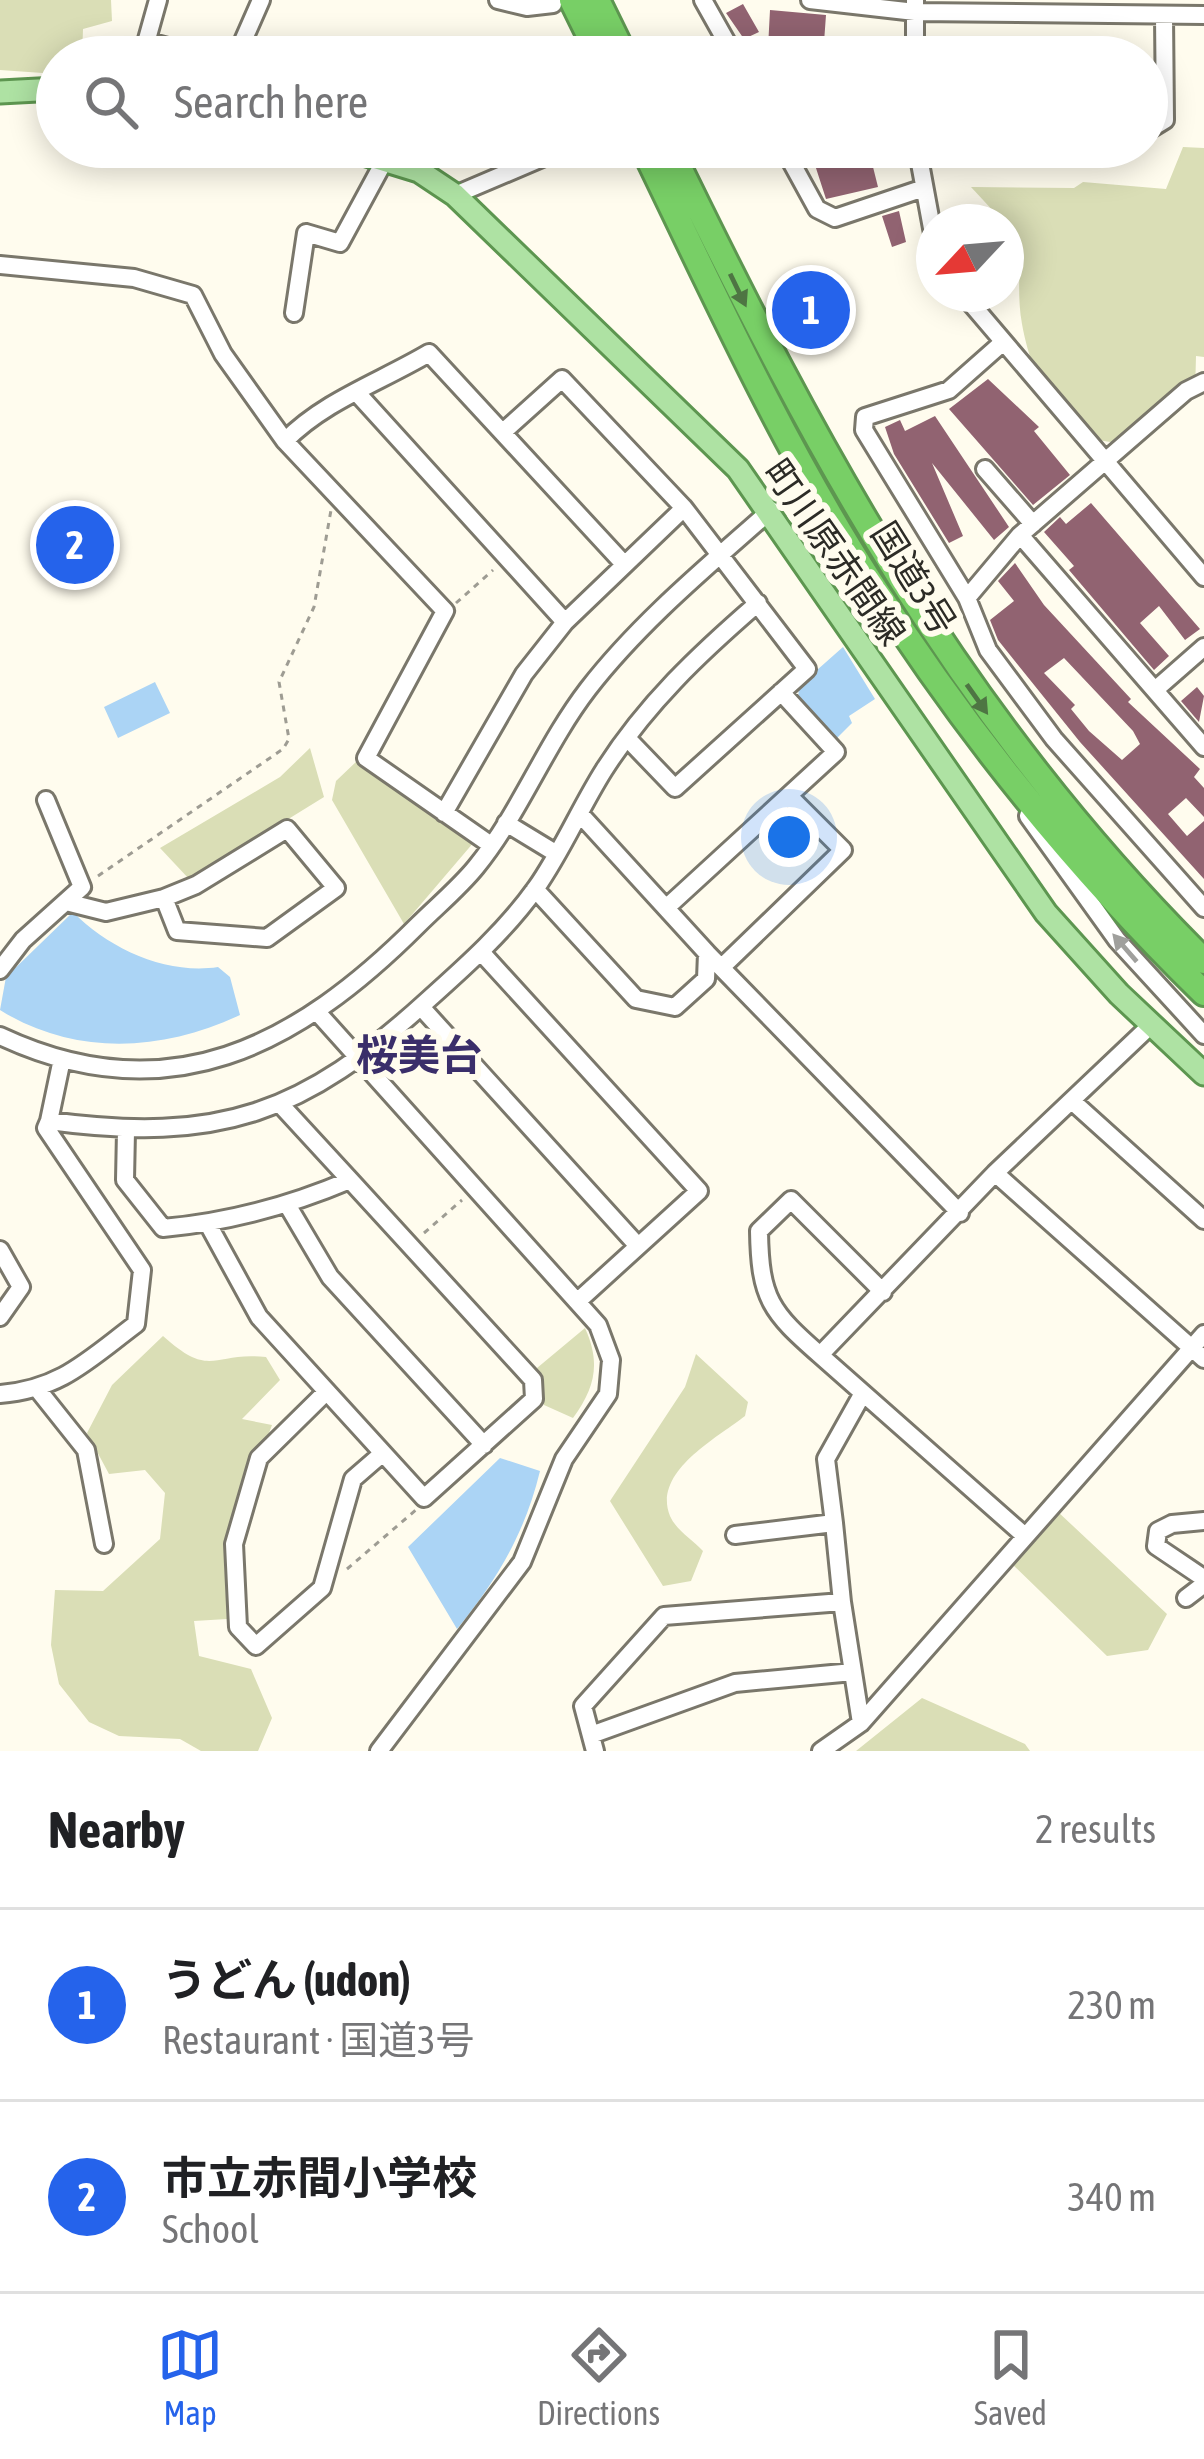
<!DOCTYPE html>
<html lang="en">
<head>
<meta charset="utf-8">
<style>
	body { margin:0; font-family:"Asap Condensed","Noto Sans JP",sans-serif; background:#f2f2f2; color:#202124 }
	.compass { position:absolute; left:916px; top:204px; width:108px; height:108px; border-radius:50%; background:#fff; box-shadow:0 6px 30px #0003; rotate:244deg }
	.you { position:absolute; left:789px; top:837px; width:42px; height:42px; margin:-30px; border:9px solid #fff; border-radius:50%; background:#1a73e8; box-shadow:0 0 0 18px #1a73e833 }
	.badge { display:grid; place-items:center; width:78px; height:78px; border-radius:50%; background:#2563eb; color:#fff; font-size:39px; font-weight:700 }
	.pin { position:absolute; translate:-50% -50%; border:6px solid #fff; box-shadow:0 3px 12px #0006 }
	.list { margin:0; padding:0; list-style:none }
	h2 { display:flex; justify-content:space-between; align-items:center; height:156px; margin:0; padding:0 48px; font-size:51px }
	h2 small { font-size:39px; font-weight:400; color:#757577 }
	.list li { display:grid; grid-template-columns:78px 1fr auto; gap:36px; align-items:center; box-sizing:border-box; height:192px; padding:0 48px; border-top:3px solid #e0e0e0 }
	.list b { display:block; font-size:45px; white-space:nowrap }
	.list p { margin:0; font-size:39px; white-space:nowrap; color:#757577 }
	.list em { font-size:39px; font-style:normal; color:#757577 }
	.icon { flex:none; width:66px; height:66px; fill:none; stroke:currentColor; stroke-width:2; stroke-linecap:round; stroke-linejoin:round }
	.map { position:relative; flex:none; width:1204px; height:1751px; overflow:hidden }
	.search { position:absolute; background:#fff; box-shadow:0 6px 30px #0003; left:36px; right:36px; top:36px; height:132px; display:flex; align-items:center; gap:30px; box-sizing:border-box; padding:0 42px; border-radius:66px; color:#757577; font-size:45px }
	.sheet { height:540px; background:#fff }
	nav { display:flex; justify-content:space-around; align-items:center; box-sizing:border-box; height:168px; border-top:3px solid #e0e0e0; background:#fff; font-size:33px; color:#757577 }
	nav a { display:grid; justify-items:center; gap:6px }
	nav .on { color:#2563eb }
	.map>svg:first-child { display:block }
	.green { fill:#dadeb6 }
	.water { fill:#abd4f5 }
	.building { fill:#916371; fill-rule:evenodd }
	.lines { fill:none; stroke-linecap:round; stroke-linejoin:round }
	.minor-casing { stroke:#7a776b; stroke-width:22 }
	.major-casing { stroke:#5d9650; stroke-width:27 }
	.highway-casing { stroke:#5d9650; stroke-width:30 }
	.path { stroke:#9e9c93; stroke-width:3; stroke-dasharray:6 6; stroke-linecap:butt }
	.minor { stroke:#fff; stroke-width:16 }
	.major { stroke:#aee2a3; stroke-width:21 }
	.highway { stroke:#78cf66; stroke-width:24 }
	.oneway { fill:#4e7543 }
	.oneway2 { fill:#a0a09d }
	.labels { text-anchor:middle; stroke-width:12; stroke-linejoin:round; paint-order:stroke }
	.street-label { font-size:36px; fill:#2c2b26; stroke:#fffcee }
	.quarter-label { font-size:42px; font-weight:bold; fill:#3a2e6a; stroke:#fffcee }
</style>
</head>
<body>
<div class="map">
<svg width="1204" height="1751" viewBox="0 0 1204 1751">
	<rect width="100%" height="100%" fill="#fffcee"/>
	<path class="green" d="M 0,0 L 111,0 L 112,21 L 83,29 L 82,57 L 57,57 L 57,74 L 0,70 Z
		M 1183,147 L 1204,148 L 1204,357 L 1196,356 L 1195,394 C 1114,492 1040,426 1022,324 C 1017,297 1020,267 1020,240 L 971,187 L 1074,188 L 1083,182 L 1166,189 Z
		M 310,748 L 324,797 L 190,880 L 160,848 L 280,777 Z
		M 358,760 L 474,842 L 404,924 L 332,800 L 336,781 Z
		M 585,1328 C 601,1363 595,1388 573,1418 L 544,1405 L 537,1368 Z
		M 163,1336 C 212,1380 212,1351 266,1357 L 280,1380 L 242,1419 L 272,1425 L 224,1552 L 227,1619 L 194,1621 L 199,1656 L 251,1669 L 272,1718 L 258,1751 L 201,1751 L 180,1739 L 119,1736 L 89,1722 L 59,1684 L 51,1645 L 55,1590 L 103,1591 L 160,1539 L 165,1493 L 145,1470 L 109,1474 L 87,1433 L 112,1385 Z
		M 696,1354 L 748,1402 L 745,1416 C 717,1438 652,1472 670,1516 C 676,1530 693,1540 703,1551 L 691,1581 L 663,1586 L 610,1501 L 685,1387 Z
		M 1057,1511 L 1167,1614 L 1148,1650 L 1107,1656 L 1011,1563 Z
		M 922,1698 L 1025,1744 L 1030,1751 L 856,1751 Z"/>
	<path class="water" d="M 843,647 L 875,699 L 849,716 L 852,723 L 836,739 L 798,700 L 799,686 Z
		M 155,682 L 170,713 L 118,738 L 104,707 Z
		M 73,912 C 109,949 167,975 218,967 L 230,977 L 240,1015 C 162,1052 74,1056 0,1010 L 6,977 Z
		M 500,1458 L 540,1471 C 525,1533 497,1580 457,1629 L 408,1547 Z"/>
	<path class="building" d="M 743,4 L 759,32 L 744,39 L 726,13 Z
		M 770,10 L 826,15 L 823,56 L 809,56 L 810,49 L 768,48 Z
		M 802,147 L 868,147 L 878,187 L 826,199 L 815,165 L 804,159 Z
		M 899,211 L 906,242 L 892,247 L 882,216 Z
		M 988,379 L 1039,427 L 1034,431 L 1070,475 L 1033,505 L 949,409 Z
		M 935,416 L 1009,527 L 994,540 L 932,463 L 963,536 L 949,543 L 894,454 L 885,427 L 900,420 L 905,431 Z
		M 1091,503 L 1200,629 L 1185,640 L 1159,606 L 1140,623 L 1169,656 L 1154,670 L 1069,570 L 1074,566 L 1044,532 L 1060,517 L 1066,524 Z
		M 1015,563 L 1044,605 L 1131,699 L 1128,702 L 1200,769 L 1194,777 L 1204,788 L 1204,817 L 1186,798 L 1168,814 L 1187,836 L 1204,821 L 1204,879 L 1080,742 L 998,640 L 990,620 L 1014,601 L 998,581 ZM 1064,658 L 1133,731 L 1140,744 L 1122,760 L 1089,731 L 1071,709 L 1075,705 L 1044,673 Z
		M 1197,687 L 1204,696 L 1199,722 L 1181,701 Z"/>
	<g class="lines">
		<g class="minor-casing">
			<path id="minor" d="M 498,0 L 527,7 L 553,4
				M 703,0 L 735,57
				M 810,0 L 915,12 L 1204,15
				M 146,41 L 205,57
				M 142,57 L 158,0
				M 236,57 L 261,0
				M 915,57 L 915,0
				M 1147,131 L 1165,120 L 1164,16
				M 783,147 L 817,209 L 835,218 L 921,189
				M 917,147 L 934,239
				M 455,195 L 568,147
				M 0,265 L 134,278 L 193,295 L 223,354 L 285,441 L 445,611 L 366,758 L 491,845
				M 963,294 L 1204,577
				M 294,313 L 306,233 L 340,243 L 386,158
				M 1001,344 L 949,390 L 865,417 L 864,430 L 967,598 L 988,650 L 1054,739 L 1204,908
				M 358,394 L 565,622
				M 285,441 C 324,401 380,382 429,353 L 623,563
				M 985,469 L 1033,524
				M 1020,535 L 1204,747
				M 967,598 L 1020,535 L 1186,391 L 1204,382
				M 1155,690 L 1204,647
				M 627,738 L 675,788 L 807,669 L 684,508
				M 444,813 L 524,674 L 565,622 L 684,508 L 562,379 L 503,432
				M 1028,816 L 1117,940 L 1204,1035
				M 506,823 L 557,854
				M 535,889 L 636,999 L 675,1007 L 706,979 L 707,953 L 580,814
				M 70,903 L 106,912 L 164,898 L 177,931 L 267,938 L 336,888 L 287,829 L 196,885 L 164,898
				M 666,908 L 836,752 L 781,692
				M 481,952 L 699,1191 L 578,1301
				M 707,953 L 960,1213
				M 724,965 L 843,850 L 789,796
				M 0,970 L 23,940 L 82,887 L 46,800
				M 421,1007 L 638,1246
				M 318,1013 L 598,1325 L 611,1360 L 608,1394 L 564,1459 L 522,1562 L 379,1751
				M 0,1036 C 168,1115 297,1046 418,925 C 437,906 459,888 476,867 C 520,813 545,745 588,689 C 640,622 708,566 771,510
				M 62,1059 L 49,1121 C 220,1144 303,1114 429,999 C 467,965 506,930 536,888 C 562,851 580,808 604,770 C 646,704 699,654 758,603
				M 1072,1101 L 1204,1220
				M 126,1131 L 125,1180 L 163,1228 C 230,1222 289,1206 350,1180 L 281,1105
				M 995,1173 L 1204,1359
				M 288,1206 L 330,1277 L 484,1445
				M 208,1224 L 259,1317 L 424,1498 L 534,1399 L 533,1380 L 350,1180
				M 0,1250 L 21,1287 L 0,1317
				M 820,1355 C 771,1312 760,1299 759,1231 L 791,1200 L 883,1292
				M 39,1391 L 86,1450 L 104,1544
				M 326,1392 L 259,1458 L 234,1544 L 238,1627 L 256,1646 L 322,1588 L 353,1479 L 383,1453
				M 0,1394 C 61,1389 88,1360 136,1324 L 142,1270 L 46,1128 L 49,1121
				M 834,1523 L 826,1459 L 863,1393
				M 735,1535 L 834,1523 L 842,1602
				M 1025,1536 L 820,1355 L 995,1173 L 1151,1025
				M 1186,1598 L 1203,1585 L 1202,1577 L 1156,1546 L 1158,1531 L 1172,1524 L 1204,1521
				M 591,1735 L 735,1683 L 853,1672
				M 595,1751 L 583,1706 L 664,1616 L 842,1602 L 861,1723
				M 821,1751 L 861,1723 L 1204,1334"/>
		</g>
		<g class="major-casing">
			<path id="major" d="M 0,92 L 57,89
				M 341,147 L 419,171 L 455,195 L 738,469 L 1046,913 L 1119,994 L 1204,1074"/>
		</g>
		<g class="highway-casing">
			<path id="highway" d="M 572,0 L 600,57
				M 597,0 L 625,57
				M 643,147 C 714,294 783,446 871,583 C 967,733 1077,869 1204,993
				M 669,147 C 818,454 959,718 1204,961"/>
		</g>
		<path class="path" d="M 456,603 L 493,570
			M 98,876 L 283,749 L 289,739 L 279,682 L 314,607 L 331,510
			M 424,1233 L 462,1200
			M 347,1569 L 417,1509"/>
		<use href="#minor" class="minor"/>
		<use href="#major" class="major"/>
		<use href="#highway" class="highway"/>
	</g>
	<defs><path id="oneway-solid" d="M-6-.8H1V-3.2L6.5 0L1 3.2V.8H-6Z" transform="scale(3)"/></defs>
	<g class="oneway">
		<use href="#oneway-solid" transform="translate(738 290) rotate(64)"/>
		<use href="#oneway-solid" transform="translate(977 699) rotate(55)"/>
	</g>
	<use class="oneway2" href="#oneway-solid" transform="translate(1125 948) rotate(-131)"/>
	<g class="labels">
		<g class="street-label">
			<text transform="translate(835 552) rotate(55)" y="13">町川原赤間線</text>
			<text transform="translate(914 578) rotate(58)" y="13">国道3号</text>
		</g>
		<g class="quarter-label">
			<text x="419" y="1070">桜美台</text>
		</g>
	</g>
</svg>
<svg class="compass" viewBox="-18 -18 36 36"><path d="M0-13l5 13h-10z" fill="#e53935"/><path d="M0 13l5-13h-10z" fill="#757577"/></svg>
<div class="you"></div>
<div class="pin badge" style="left:811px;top:310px">1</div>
<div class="pin badge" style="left:75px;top:545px">2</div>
<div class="search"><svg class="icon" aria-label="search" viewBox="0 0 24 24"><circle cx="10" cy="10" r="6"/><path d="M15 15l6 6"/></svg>Search here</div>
</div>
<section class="sheet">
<h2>Nearby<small>2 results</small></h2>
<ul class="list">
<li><span class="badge">1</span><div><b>うどん (udon)</b><p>Restaurant · 国道3号</p></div><em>230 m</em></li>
<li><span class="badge">2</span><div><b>市立赤間小学校</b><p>School</p></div><em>340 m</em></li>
</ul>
</section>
<nav>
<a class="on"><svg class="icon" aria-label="map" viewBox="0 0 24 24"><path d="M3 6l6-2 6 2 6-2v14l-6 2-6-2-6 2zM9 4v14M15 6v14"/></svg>Map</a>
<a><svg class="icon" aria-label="directions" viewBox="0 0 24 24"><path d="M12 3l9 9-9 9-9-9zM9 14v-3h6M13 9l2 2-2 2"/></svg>Directions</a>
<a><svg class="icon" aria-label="saved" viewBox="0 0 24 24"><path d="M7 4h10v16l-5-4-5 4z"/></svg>Saved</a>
</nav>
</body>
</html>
